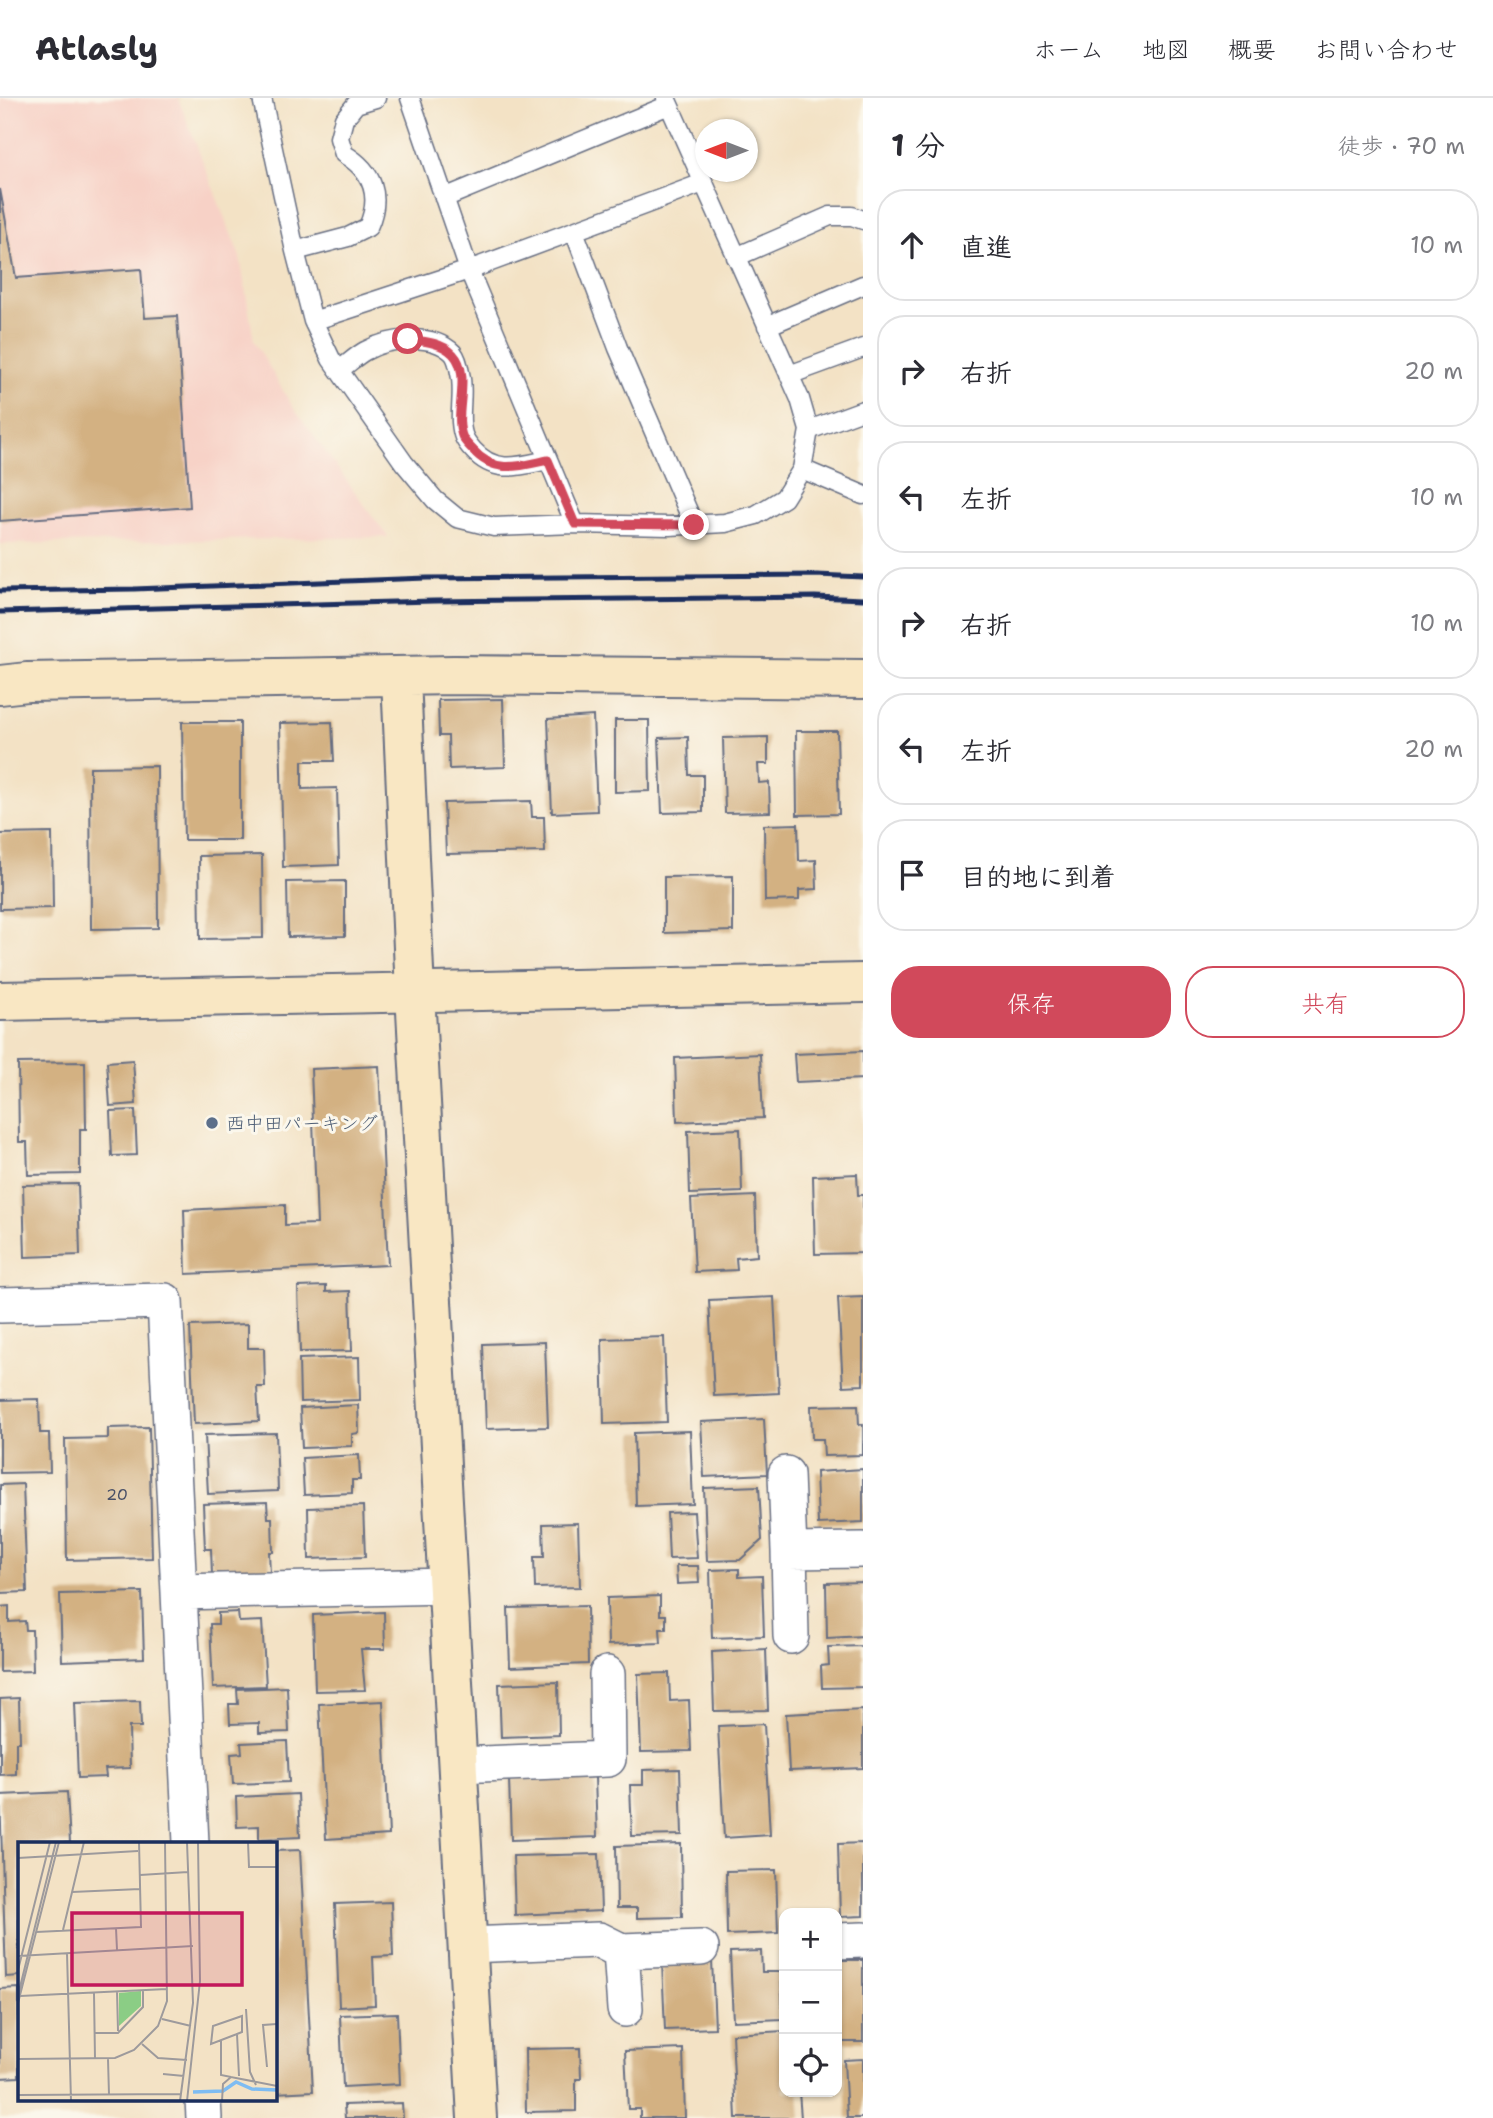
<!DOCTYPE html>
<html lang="ja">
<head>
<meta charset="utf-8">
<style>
	body { margin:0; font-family:"Shantell Sans","Klee One",sans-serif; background:#f7f7f7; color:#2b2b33 }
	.controls { position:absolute; right:21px; bottom:21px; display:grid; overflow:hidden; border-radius:14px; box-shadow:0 2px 5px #0004 }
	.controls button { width:63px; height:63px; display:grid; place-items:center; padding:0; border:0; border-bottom:2px solid #e1e1e2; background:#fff; color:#2b2b33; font:35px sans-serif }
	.compass { position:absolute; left:695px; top:21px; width:63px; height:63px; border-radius:50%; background:#fff; box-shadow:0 2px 5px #0004; rotate:270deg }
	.stop { position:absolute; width:21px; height:21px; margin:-16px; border:5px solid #d1495b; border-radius:50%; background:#fff }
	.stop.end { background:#d1495b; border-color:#fff; box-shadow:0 2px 7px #0008 }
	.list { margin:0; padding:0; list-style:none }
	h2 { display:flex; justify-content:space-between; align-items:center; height:91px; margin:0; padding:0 28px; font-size:30px }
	h2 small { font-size:23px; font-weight:400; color:#7c7c81 }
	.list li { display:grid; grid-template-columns:46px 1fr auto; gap:21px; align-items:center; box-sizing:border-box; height:112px; margin:0 14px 14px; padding:0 14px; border:2px solid #e1e1e2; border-radius:28px }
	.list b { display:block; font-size:26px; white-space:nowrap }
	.list em { font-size:23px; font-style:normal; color:#7c7c81 }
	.actions { display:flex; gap:14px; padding:21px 28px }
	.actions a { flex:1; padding:16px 0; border:2px solid #d1495b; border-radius:28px; text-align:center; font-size:24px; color:#d1495b }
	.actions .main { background:#d1495b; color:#fff }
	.icon { flex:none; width:38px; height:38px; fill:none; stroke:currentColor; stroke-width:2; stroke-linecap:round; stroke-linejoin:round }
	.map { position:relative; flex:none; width:863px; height:2020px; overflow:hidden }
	header { display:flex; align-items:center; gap:42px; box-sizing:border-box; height:98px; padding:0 35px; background:#fff; border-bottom:2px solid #e1e1e2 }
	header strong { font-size:33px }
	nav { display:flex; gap:38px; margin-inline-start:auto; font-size:24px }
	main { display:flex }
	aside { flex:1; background:#fff }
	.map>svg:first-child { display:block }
	.built { fill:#f7d1c6 }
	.building { fill:#d3b182 }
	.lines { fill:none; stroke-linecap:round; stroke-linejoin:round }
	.lane-casing { stroke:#676e82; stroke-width:21 }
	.street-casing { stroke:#676e82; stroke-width:38 }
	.secondary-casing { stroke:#676e82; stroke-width:42 }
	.lane { stroke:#fff; stroke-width:18 }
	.street { stroke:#fff; stroke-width:35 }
	.secondary { stroke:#f9e7c3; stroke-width:38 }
	.rail { stroke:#1b2f5e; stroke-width:5 }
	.route { stroke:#d1495b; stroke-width:9 }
	.service-dot { fill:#5c6f8a; stroke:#fbf7ec; stroke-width:2.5 }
	.labels { text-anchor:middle; stroke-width:6; stroke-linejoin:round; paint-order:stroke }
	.number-label { font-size:16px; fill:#495067 }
	.service-label { font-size:19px; fill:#4e5e75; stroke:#fbf7ec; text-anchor:start }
	.inset-river { fill:none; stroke:#7ebcf2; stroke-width:3.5 }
	.inset-road { fill:none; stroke:#9d9a9c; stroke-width:2 }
	.view { fill:#c2185b; fill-opacity:0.15; stroke:#c2185b; stroke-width:3.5 }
	.inset-edge { fill:none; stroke:#1b2f5e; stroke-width:3.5 }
</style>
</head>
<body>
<header>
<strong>Atlasly</strong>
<nav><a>ホーム</a><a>地図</a><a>概要</a><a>お問い合わせ</a></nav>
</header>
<main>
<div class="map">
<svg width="863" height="2020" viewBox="0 0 863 2020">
	<rect width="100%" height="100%" fill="#fbf7ec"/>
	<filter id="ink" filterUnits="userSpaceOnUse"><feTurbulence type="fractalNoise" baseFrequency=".0143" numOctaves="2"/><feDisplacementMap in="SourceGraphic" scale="14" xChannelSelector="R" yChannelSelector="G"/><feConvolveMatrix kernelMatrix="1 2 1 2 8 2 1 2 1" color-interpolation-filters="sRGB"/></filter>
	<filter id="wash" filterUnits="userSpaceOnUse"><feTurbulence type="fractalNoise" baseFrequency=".00686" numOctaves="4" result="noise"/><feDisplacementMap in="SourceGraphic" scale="28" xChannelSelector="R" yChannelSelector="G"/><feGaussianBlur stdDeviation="1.57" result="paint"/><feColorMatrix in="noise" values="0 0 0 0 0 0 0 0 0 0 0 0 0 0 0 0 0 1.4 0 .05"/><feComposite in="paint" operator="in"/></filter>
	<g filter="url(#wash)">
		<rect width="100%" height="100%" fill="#f3e2c5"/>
		<path class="built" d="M 0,0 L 178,0 L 240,159 L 254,243 L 292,308 L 388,439 L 0,446 Z"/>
		<g id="blocks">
			<path class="building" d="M 0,91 L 16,180 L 141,171 L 145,220 L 177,218 L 190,409 L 0,423 Z
				M 503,601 L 505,669 L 449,671 L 448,638 L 439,638 L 438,602 Z
				M 593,618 L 597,713 L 552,715 L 548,621 Z
				M 615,622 L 649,622 L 650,693 L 615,694 Z
				M 182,624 L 240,624 L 240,742 L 184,742 Z
				M 332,624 L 334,663 L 302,663 L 302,691 L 337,690 L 339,767 L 283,769 L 280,625 Z
				M 796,633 L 837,633 L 839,716 L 797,717 Z
				M 688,639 L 689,677 L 703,677 L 703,714 L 662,715 L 659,640 Z
				M 768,639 L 768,666 L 758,666 L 759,685 L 769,684 L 770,714 L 725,715 L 723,640 Z
				M 157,668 L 158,830 L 91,831 L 90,669 Z
				M 531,703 L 532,719 L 544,719 L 545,754 L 446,756 L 444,705 Z
				M 798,726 L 799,763 L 816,762 L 817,791 L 799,792 L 799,802 L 765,803 L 764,727 Z
				M 52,735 L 53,810 L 0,811 L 0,736 Z
				M 262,757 L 263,840 L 200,841 L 199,758 Z
				M 733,778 L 733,833 L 664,835 L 664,779 Z
				M 345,783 L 345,838 L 288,839 L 287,784 Z
				M 863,953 L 863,981 L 796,984 L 794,956 Z
				M 760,956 L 763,1020 L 677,1024 L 675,960 Z
				M 133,962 L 136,1006 L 110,1008 L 107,964 Z
				M 85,964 L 86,1031 L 80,1031 L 80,1076 L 28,1077 L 27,1044 L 19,1044 L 18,965 Z
				M 379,968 L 388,1167 L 186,1176 L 184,1112 L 285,1107 L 285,1127 L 317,1126 L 311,971 Z
				M 135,1012 L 137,1057 L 112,1058 L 110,1013 Z
				M 740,1031 L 742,1094 L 690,1096 L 688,1033 Z
				M 857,1076 L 858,1097 L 863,1097 L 863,1155 L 815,1156 L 813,1078 Z
				M 78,1086 L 80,1157 L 25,1159 L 23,1087 Z
				M 755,1098 L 757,1158 L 736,1160 L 737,1172 L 695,1174 L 691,1101 Z
				M 326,1188 L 326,1194 L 350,1193 L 352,1253 L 300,1254 L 298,1189 Z
				M 774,1199 L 779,1295 L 714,1298 L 709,1202 Z
				M 863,1199 L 863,1287 L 843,1288 L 838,1200 Z
				M 248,1226 L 248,1250 L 264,1250 L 265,1289 L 257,1289 L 259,1323 L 194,1326 L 190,1228 Z
				M 664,1239 L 667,1324 L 604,1326 L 602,1241 Z
				M 545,1244 L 548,1329 L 486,1331 L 483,1246 Z
				M 359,1259 L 360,1302 L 300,1304 L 299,1261 Z
				M 39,1301 L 40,1335 L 49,1335 L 50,1374 L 0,1375 L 0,1302 Z
				M 358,1307 L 359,1335 L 352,1336 L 352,1348 L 302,1350 L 300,1310 Z
				M 858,1307 L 859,1327 L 863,1326 L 863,1357 L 824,1358 L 823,1341 L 812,1341 L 811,1308 Z
				M 764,1321 L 767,1376 L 704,1379 L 701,1324 Z
				M 149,1329 L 152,1460 L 67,1462 L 65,1341 L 108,1340 L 108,1330 Z
				M 690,1333 L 693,1406 L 636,1408 L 634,1335 Z
				M 276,1335 L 278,1393 L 208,1396 L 205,1337 Z
				M 359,1357 L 360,1382 L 352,1382 L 352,1395 L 304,1397 L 302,1360 Z
				M 863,1371 L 863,1424 L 818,1426 L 816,1374 Z
				M 23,1386 L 27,1494 L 0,1495 L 0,1387 Z
				M 759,1388 L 762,1442 L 740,1462 L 707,1463 L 704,1390 Z
				M 267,1404 L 268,1420 L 272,1420 L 273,1454 L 269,1454 L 270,1475 L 212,1476 L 211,1451 L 205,1451 L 203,1406 Z
				M 363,1408 L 365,1459 L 309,1461 L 308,1410 Z
				M 694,1414 L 697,1460 L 669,1461 L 667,1415 Z
				M 578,1425 L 580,1489 L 535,1490 L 534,1459 L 544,1459 L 543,1426 Z
				M 676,1468 L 698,1468 L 699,1485 L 677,1486 Z
				M 739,1471 L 739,1479 L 762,1478 L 764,1538 L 712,1540 L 710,1472 Z
				M 863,1484 L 863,1538 L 827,1540 L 826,1485 Z
				M 142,1494 L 144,1560 L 62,1563 L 60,1496 Z
				M 660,1498 L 660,1517 L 666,1517 L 666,1531 L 660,1531 L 661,1545 L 608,1547 L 607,1500 Z
				M 9,1508 L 9,1524 L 25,1523 L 26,1532 L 32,1532 L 33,1573 L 0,1574 L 0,1509 Z
				M 587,1508 L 588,1566 L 510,1569 L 508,1510 Z
				M 238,1514 L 239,1524 L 262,1523 L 266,1588 L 213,1590 L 210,1526 L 218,1526 L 218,1515 Z
				M 384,1514 L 385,1551 L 361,1551 L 365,1592 L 315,1593 L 313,1517 Z
				M 863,1548 L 863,1589 L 822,1590 L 821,1568 L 829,1567 L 828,1549 Z
				M 766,1551 L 768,1612 L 714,1613 L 712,1554 Z
				M 669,1575 L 670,1603 L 689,1602 L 691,1653 L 641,1654 L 638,1576 Z
				M 558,1584 L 559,1637 L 501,1639 L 499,1586 Z
				M 287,1589 L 289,1634 L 259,1635 L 259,1625 L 230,1626 L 229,1606 L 238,1606 L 237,1591 Z
				M 19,1600 L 20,1644 L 16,1644 L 16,1676 L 0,1677 L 0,1601 Z
				M 140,1603 L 141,1629 L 129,1629 L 130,1670 L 105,1671 L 106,1679 L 78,1680 L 75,1605 Z
				M 383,1603 L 389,1737 L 326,1741 L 319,1606 Z
				M 863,1612 L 863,1670 L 789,1673 L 786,1616 Z
				M 764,1626 L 770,1737 L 724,1740 L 718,1628 Z
				M 287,1643 L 289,1684 L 233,1686 L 231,1656 L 242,1655 L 241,1645 Z
				M 680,1671 L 682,1737 L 632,1738 L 630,1687 L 643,1687 L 643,1672 Z
				M 595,1679 L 597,1739 L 511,1742 L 509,1681 Z
				M 67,1694 L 70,1745 L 19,1745 L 19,1878 L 6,1879 L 0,1697 Z
				M 298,1696 L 300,1739 L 259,1741 L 259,1728 L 237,1729 L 236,1699 Z
				M 863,1745 L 863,1818 L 840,1819 L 838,1746 Z
				M 681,1746 L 682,1819 L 637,1820 L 637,1810 L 617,1810 L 616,1748 Z
				M 300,1752 L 313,1993 L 275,1995 L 275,1753 Z
				M 599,1756 L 601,1813 L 515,1817 L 513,1758 Z
				M 776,1772 L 778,1835 L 727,1837 L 726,1773 Z
				M 391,1804 L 393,1858 L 373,1859 L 375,1907 L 339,1909 L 335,1806 Z
				M 761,1853 L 762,1874 L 781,1874 L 783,1921 L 733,1923 L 730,1854 Z
				M 712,1862 L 715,1930 L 665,1932 L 662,1864 Z
				M 838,1862 L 863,1862 L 863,1944 L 839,1944 Z
				M 19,1890 L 19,1979 L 0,1980 L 0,1891 Z
				M 397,1915 L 400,1986 L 343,1989 L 340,1917 Z
				M 784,1933 L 784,1994 L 799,1994 L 801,2020 L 736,2020 L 732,1936 Z
				M 580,1950 L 581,1981 L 576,1981 L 576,2013 L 526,2014 L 525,1951 Z
				M 683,1951 L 685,2020 L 640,2020 L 640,2011 L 628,2011 L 625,1953 Z
				M 863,1961 L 863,2020 L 847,2020 L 844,1962 Z
				M 402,2005 L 403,2020 L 345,2020 L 344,2007 Z"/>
		</g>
	</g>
	<g filter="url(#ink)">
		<use href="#blocks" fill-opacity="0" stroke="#676e82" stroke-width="2"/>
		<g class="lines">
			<g class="lane-casing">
				<path id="lane" d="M 262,0 L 295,153 L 313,223 L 331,261 L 404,365 L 435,402 L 457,420 L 494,429 L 575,426 L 669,428 L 725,425 L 756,417 L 784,400 L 802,371 L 809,332 L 800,301 L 666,0
					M 410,0 L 469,172 L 575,426
					M 444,100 L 669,7
					M 574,133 L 618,250 L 694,427
					M 295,153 L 348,139 L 368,129 C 382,98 373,73 344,56 L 339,40 L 344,21 L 356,6 L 376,0
					M 736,159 L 830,118 L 852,118 L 863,122
					M 313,223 L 469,172 L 703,85
					M 767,228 L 863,187
					M 339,272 C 348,266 356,258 365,253 C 389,240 432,234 453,255 C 457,260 459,269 460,275 C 464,291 460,307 461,324 C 462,337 464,342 473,352 C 495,377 520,368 548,362
					M 789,277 L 863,250
					M 809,332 L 863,312
					M 802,371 L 863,397"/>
			</g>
			<g class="street-casing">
				<path id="street" d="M 0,1207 L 165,1203 L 191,1745
					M 786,1376 L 789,1453 L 863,1452
					M 789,1453 L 791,1538
					M 179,1494 L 449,1488
					M 458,1667 L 608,1661 L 607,1576
					M 837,1843 L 863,1842
					M 467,1847 L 599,1842 L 621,1853 L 625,1911
					M 621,1853 L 701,1850
					M 203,2001 L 204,2020"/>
			</g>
			<g class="secondary-casing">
				<path id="secondary" d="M 401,580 L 415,895 L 477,2020
					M 0,587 L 27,584 L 454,577 L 863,581
					M 0,903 L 863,885"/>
			</g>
			<use href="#lane" class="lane"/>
			<use href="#street" class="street"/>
			<use href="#secondary" class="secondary"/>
			<path class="rail" d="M 0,493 L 134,491 L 427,480 L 817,477 L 863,479
				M 0,514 L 434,503 L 815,499 L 863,501"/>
		</g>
	</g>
	<g class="lines" filter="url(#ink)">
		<path class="route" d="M 408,241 C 422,243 442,244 453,256 C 473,277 452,317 463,340 C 465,344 470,349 473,352 C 495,377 520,368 548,362 L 575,426 L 694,427"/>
	</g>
	<circle class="service-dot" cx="212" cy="1025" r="7"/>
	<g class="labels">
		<g class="number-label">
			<text x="117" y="1402">20</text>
		</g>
		<g class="service-label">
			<text x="226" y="1032">西中田パーキング</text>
		</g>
	</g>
	<g transform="translate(18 1744)">
		<rect width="259" height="259" fill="#f3e2c5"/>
		<path d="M 123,149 L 123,164 L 101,184 L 101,151 Z" fill="#8bcd85"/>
		<path class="inset-river" d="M 175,250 L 205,249 L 218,240 L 234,247 L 259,248"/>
		<path class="inset-road" d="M 230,0 L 231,25 L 259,25M 0,16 L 120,9M 122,33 L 170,30M 54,50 L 122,47M 98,86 L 99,108M 45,88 L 66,0M 18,90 L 123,85 L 121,0M 49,111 L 53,259M 0,114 L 175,104M 0,128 L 32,0M 99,149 L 100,189M 76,151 L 77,217M 0,153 L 38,0M 2,154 L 149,147M 0,161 L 41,0M 228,167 L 232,230 L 238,243M 144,177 L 173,184M 77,191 L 100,191 L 125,165 L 125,148M 219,192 L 193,202 L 195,184 L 224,174 L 224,190 L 219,192 L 221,234M 203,199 L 203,233 L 213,235M 124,202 L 140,216 L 169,218M 0,217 L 97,216 L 116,208 L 140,184 L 149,159 L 147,0M 90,217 L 91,253M 249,225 L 245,183 L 259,182M 145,232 L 166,234M 0,253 L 163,252M 162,259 L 175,161 L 169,0M 169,259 L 182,139 L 180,0M 204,259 L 205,242 L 213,235 L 259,244"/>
		<path class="view" d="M 54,71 L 224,71 L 224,143 L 54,143 Z"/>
		<rect width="259" height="259" class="inset-edge"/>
	</g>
</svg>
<div class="controls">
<button>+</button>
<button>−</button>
<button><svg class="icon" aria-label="locate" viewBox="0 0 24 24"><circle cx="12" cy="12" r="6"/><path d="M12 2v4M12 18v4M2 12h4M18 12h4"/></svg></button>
</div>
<svg class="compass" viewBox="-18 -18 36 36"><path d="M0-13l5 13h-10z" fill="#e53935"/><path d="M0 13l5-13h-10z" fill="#7c7c81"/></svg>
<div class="stop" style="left:408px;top:241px"></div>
<div class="stop end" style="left:694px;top:427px"></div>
</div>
<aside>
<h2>1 分<small>徒歩 · 70 m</small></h2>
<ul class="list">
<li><svg class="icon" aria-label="ahead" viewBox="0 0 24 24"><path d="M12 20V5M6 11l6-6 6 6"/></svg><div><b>直進</b></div><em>10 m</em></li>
<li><svg class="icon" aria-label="right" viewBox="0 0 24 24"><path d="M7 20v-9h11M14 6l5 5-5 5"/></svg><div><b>右折</b></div><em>20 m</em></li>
<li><svg class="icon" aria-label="left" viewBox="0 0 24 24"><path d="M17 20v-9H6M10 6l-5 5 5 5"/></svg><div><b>左折</b></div><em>10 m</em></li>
<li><svg class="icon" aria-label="right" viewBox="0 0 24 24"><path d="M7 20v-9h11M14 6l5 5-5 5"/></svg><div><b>右折</b></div><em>10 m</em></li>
<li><svg class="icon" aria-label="left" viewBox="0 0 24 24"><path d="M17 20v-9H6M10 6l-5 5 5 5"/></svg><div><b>左折</b></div><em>20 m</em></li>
<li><svg class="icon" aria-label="arrive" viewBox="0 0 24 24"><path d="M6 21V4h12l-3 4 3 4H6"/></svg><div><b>目的地に到着</b></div></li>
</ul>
<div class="actions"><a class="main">保存</a><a>共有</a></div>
</aside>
</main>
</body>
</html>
